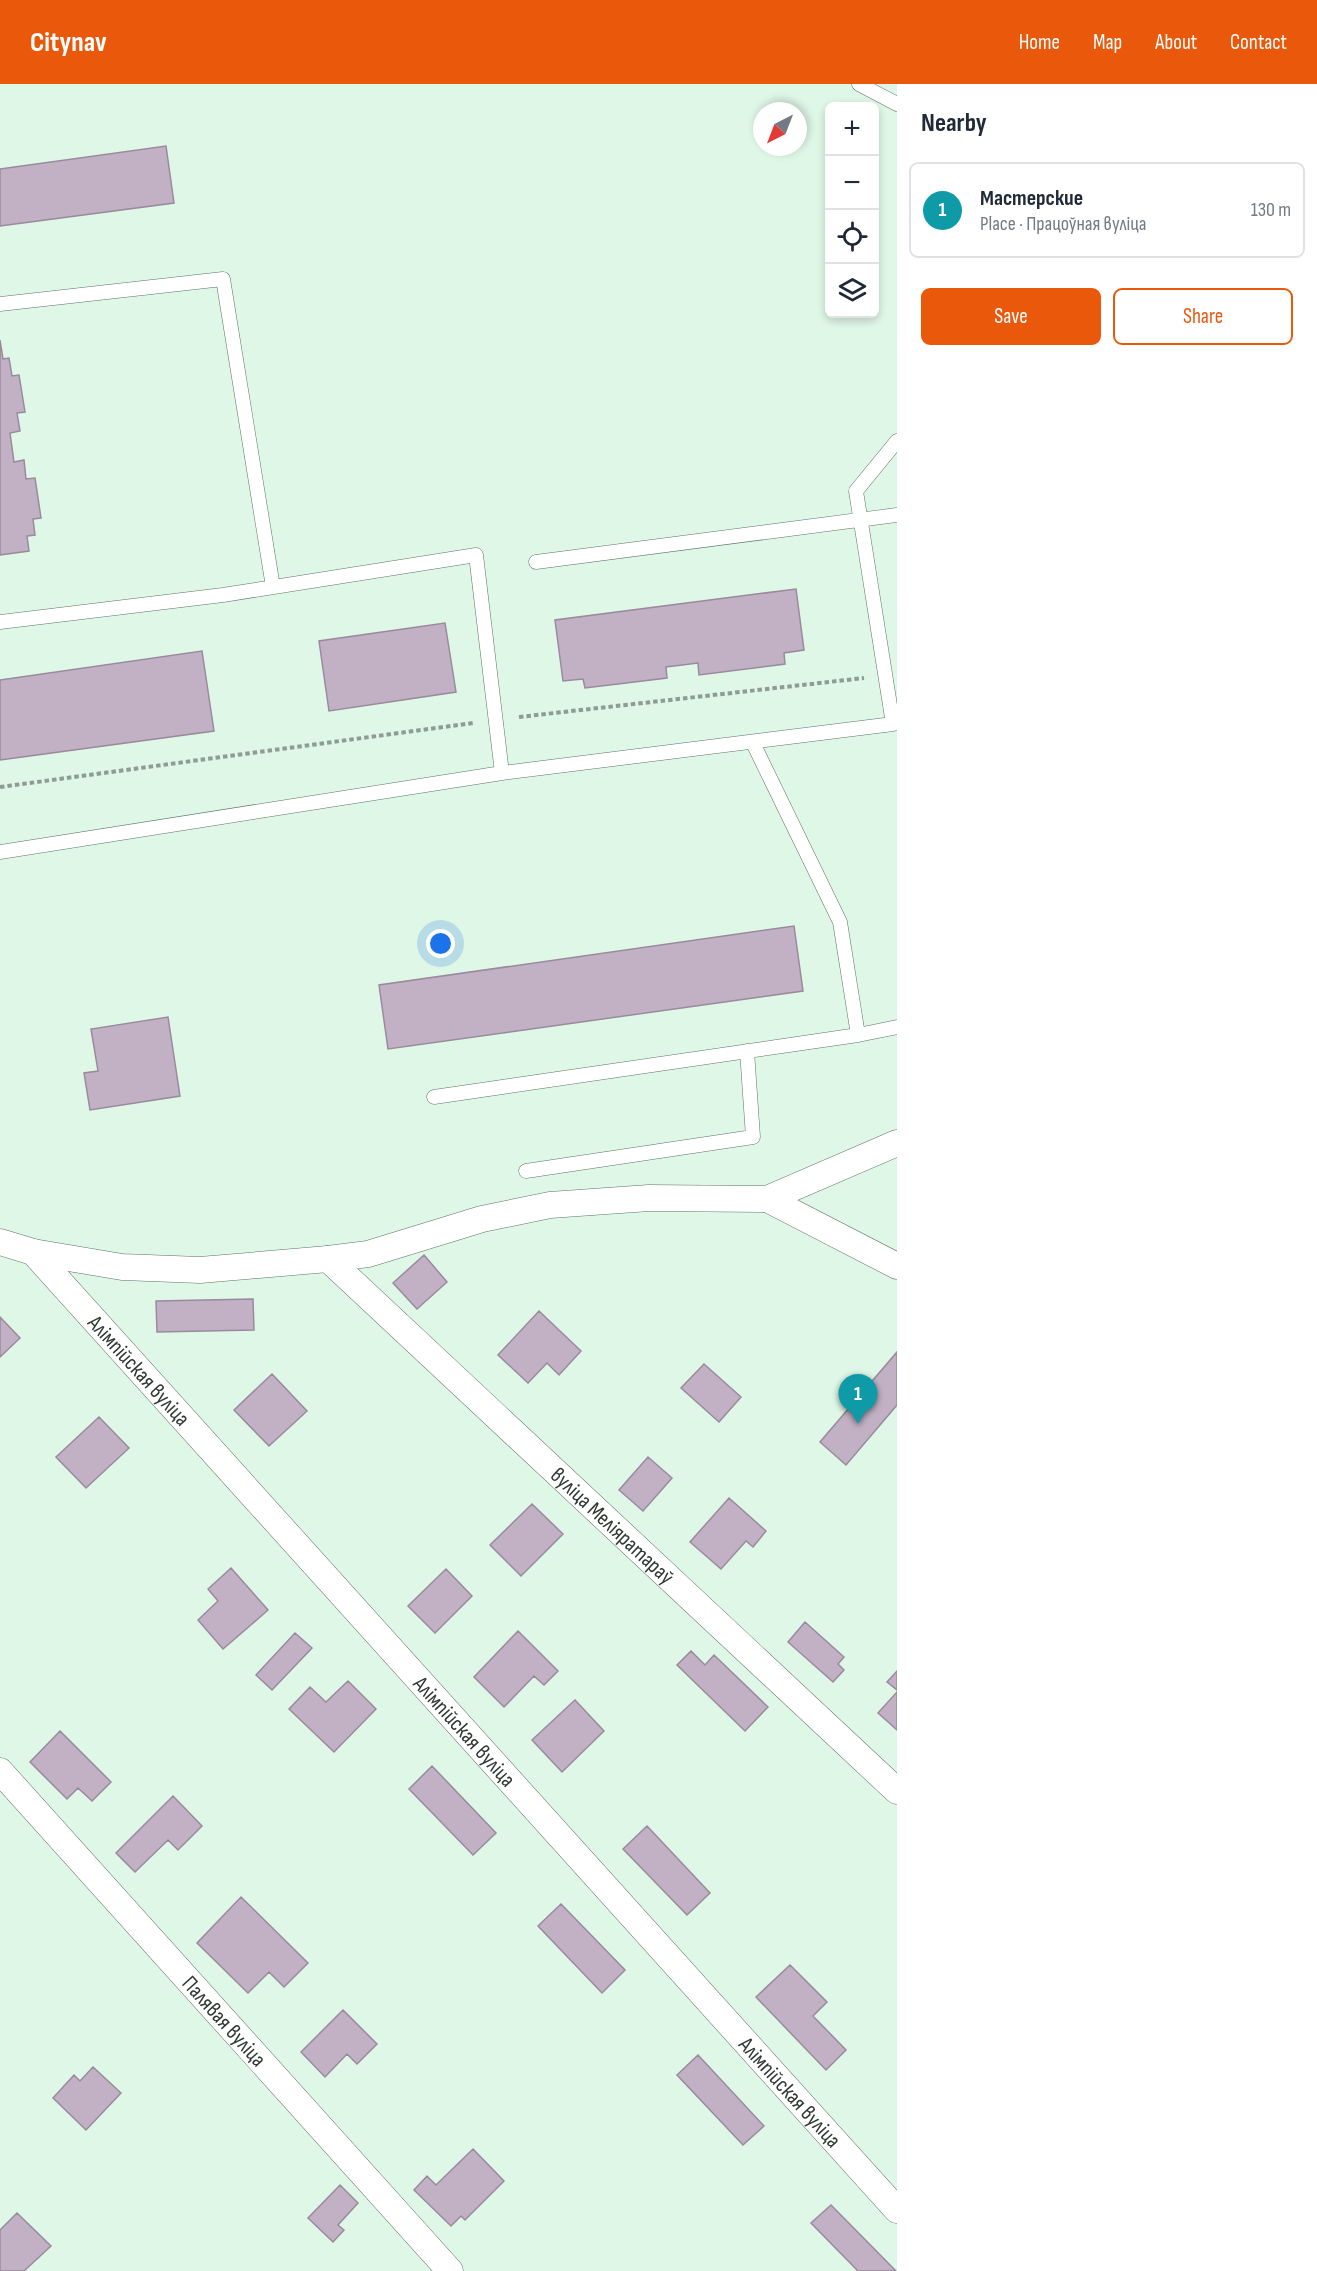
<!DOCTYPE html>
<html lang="en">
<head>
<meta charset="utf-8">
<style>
	body { margin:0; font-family:"Sofia Sans Condensed",sans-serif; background:#f2f2f3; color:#1f2937 }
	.controls { position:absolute; right:18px; top:18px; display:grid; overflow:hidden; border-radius:9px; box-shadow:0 3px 9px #0003 }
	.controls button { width:54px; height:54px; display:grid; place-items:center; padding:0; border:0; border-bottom:2px solid #e0e1e3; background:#fff; color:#1f2937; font:30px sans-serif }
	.compass { position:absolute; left:753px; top:18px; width:54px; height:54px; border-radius:50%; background:#fff; box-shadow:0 3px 9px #0003; rotate:222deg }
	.you { position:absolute; left:441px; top:860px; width:21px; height:21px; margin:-15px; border:4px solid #fff; border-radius:50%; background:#1a73e8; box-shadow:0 0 0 9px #1a73e833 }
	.badge { display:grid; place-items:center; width:39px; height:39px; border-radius:50%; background:#ea580c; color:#fff; font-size:20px; font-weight:700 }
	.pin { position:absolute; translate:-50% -50px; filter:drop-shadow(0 2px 3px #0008) }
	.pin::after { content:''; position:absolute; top:32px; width:21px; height:18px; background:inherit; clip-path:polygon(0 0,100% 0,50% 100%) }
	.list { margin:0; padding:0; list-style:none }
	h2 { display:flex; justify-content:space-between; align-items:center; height:78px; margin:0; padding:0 24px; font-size:26px }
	h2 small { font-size:20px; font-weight:400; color:#747a83 }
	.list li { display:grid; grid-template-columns:39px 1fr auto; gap:18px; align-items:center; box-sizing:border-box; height:96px; margin:0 12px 12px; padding:0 12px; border:2px solid #e0e1e3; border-radius:9px }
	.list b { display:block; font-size:22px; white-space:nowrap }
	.list p { margin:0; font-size:20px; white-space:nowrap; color:#747a83 }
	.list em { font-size:20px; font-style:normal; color:#747a83 }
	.actions { display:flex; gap:12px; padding:18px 24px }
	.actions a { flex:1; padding:14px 0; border:2px solid #ea580c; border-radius:9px; text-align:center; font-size:21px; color:#ea580c }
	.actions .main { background:#ea580c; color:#fff }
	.icon { flex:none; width:33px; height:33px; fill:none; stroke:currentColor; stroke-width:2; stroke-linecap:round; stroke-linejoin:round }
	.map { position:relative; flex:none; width:897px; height:2187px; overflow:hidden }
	header { display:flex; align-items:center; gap:36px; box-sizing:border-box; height:84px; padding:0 30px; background:#ea580c; color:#fff }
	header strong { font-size:28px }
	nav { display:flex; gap:33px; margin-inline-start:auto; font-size:21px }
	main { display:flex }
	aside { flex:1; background:#fff }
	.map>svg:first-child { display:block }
	.building { fill:#c2b1c4; stroke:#9a8a9c; stroke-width:1.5 }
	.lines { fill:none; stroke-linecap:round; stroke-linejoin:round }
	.service-casing { stroke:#5f7467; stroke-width:15 }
	.minor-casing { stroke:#5f7467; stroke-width:27 }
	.path { stroke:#8c9d92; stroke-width:4; stroke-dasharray:4.5 3; stroke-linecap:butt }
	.service { stroke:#fff; stroke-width:14 }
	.minor { stroke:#fff; stroke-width:26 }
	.labels { text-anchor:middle; stroke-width:5; stroke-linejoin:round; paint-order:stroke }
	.street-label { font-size:22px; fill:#2f3832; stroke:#fafefb }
</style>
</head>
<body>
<header>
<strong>Citynav</strong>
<nav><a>Home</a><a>Map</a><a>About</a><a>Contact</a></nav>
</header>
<main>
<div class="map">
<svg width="897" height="2187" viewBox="0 0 897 2187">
	<rect width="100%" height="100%" fill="#dff7e7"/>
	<path class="building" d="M 166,62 L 174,119 L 0,142 L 0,85 Z
		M 0,256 L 3,275 L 9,274 L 12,292 L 19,291 L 25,328 L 17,329 L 20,347 L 10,349 L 14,378 L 24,376 L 26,395 L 35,394 L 41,434 L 33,435 L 35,451 L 27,452 L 29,467 L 0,471 Z
		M 796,505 L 804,566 L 784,569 L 785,580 L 699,591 L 698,579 L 666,583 L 667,594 L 585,604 L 583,595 L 563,597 L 555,536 Z
		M 445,539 L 456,608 L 329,627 L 319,557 Z
		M 202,567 L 214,647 L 0,676 L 0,596 Z
		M 794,842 L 803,907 L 388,965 L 379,901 Z
		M 168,933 L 180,1012 L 90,1026 L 84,989 L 98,987 L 91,945 Z
		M 424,1171 L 447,1198 L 417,1225 L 393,1199 Z
		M 253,1215 L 254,1246 L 157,1248 L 156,1217 Z
		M 539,1227 L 581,1267 L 559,1291 L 547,1279 L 528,1299 L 498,1271 Z
		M 0,1233 L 20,1254 L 0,1273 Z
		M 897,1268 L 897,1321 L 846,1381 L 820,1358 Z
		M 704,1280 L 741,1313 L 719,1338 L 681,1304 Z
		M 272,1290 L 307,1327 L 269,1362 L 234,1326 Z
		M 99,1333 L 129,1364 L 86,1404 L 56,1373 Z
		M 648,1373 L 672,1394 L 643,1427 L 619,1406 Z
		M 729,1414 L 766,1447 L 753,1463 L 746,1457 L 721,1485 L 690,1458 Z
		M 532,1420 L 563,1450 L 521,1492 L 490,1461 Z
		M 231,1484 L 268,1526 L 223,1565 L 198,1536 L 218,1517 L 208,1505 Z
		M 446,1485 L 472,1512 L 435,1549 L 408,1522 Z
		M 805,1538 L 844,1573 L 838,1580 L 844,1586 L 833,1598 L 788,1558 Z
		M 518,1547 L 558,1587 L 544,1601 L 534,1592 L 504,1623 L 474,1593 Z
		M 295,1549 L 312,1564 L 272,1606 L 256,1591 Z
		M 691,1567 L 705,1581 L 714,1571 L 768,1623 L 745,1647 L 677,1581 Z
		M 897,1587 L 897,1606 L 887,1598 Z
		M 348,1597 L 376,1625 L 334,1668 L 289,1625 L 310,1603 L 326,1618 Z
		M 897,1608 L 897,1646 L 878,1629 Z
		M 575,1616 L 604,1647 L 562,1688 L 532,1656 Z
		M 60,1647 L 111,1698 L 92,1717 L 78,1704 L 67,1715 L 30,1678 Z
		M 432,1682 L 496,1749 L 473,1771 L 409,1705 Z
		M 173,1712 L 202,1742 L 178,1766 L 168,1756 L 135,1788 L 116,1769 Z
		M 647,1742 L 710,1809 L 687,1831 L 623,1765 Z
		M 241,1813 L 308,1879 L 284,1903 L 269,1888 L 248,1909 L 197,1859 Z
		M 561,1820 L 625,1886 L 602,1909 L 538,1842 Z
		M 790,1881 L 827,1918 L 813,1932 L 846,1966 L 826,1986 L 756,1913 Z
		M 343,1926 L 377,1960 L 357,1980 L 347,1970 L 325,1993 L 301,1968 Z
		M 698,1971 L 764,2042 L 743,2061 L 677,1991 Z
		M 93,1983 L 121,2009 L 86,2046 L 53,2014 L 74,1991 L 80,1997 Z
		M 473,2065 L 504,2097 L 465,2136 L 461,2132 L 451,2142 L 414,2106 L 427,2092 L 436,2101 Z
		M 340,2101 L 358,2119 L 338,2141 L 344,2146 L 333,2158 L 308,2134 Z
		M 831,2121 L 896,2187 L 858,2187 L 811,2139 Z
		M 17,2129 L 51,2162 L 24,2187 L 0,2187 L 0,2146 Z"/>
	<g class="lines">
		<g class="service-casing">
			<path id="service" d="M 859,0 L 897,20
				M 0,220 L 223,195 L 273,503
				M 536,478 L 897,431
				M 0,538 L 223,511 L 476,471 L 502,689
				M 0,768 L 502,689 L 893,640 L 856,407 L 897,357
				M 858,951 L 897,943
				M 434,1013 L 858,951 L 840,838 L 753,659
				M 526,1087 L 753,1053 L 747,967"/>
		</g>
		<g class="minor-casing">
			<g id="minor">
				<path d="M 767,1115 L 897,1182"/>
				<path d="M 0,1158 L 33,1168 L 122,1183 L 200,1186 L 328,1175 L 368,1170 L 482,1135 L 550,1121 L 649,1114 L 767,1115 L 897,1059"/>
				<path id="s1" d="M 33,1168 L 897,2126"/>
				<path id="s2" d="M 328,1175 L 897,1707"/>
				<path id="s3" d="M 0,1687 L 450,2187"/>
			</g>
		</g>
		<path class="path" d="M 519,633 L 864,594
			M 0,703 L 473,639"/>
		<use href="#service" class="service"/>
		<use href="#minor" class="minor"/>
	</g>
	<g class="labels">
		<g class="street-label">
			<text dy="8" stroke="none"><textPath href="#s1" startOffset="159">Алімпійская вуліца</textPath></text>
			<text dy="8" stroke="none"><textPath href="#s2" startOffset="390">вуліца Меліяратараў</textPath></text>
			<text dy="8" stroke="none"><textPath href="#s1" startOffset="645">Алімпійская вуліца</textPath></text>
			<text dy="8" stroke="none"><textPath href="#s3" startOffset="336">Палявая вуліца</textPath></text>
			<text dy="8" stroke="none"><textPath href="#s1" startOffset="1131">Алімпійская вуліца</textPath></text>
		</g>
	</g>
</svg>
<div class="controls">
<button>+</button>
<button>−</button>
<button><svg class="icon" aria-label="locate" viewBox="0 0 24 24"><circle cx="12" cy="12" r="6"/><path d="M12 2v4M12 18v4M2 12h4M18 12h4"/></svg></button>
<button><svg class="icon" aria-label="layers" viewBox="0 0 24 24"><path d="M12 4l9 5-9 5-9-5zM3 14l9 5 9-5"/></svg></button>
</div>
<svg class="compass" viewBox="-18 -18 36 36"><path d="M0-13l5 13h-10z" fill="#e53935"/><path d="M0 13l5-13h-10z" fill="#747a83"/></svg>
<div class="you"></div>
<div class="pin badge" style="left:858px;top:1340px;background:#0f9aa8">1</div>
</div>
<aside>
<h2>Nearby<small></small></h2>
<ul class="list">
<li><span class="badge" style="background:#0f9aa8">1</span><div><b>Мастерские</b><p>Place · Працоўная вуліца</p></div><em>130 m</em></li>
</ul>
<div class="actions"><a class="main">Save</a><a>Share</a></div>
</aside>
</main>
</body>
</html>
